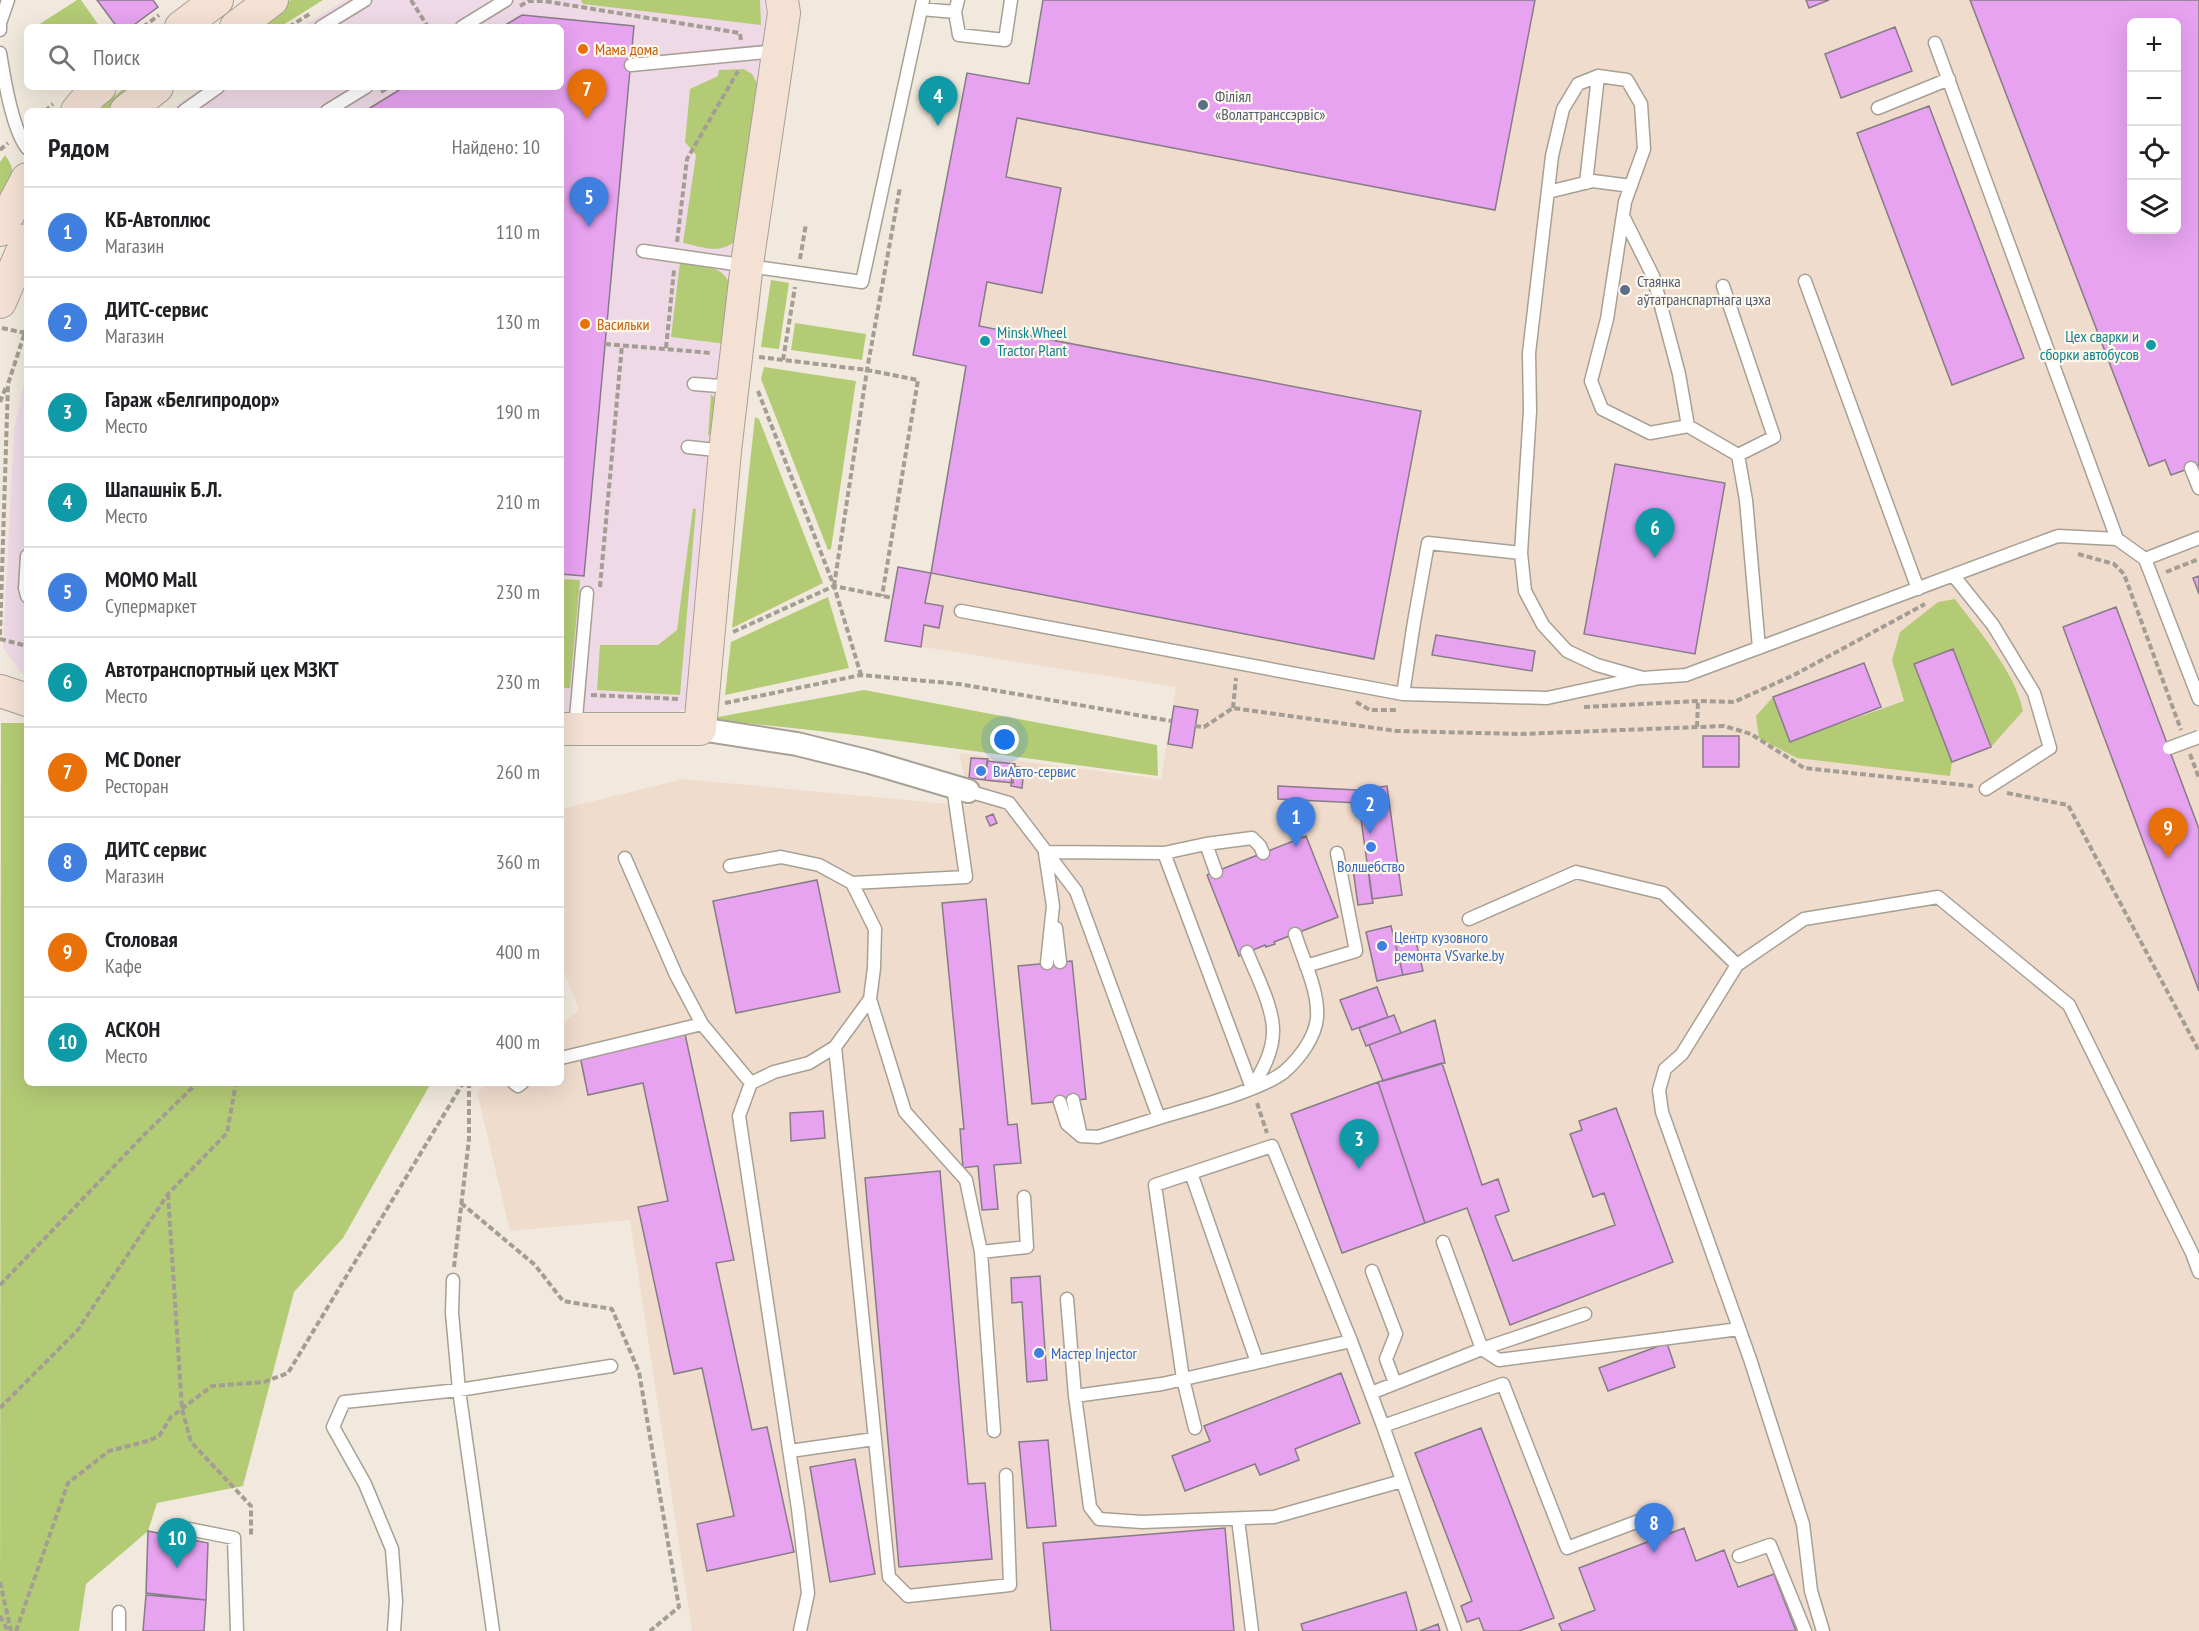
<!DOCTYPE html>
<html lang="ru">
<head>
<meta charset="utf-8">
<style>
	body { margin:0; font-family:"PT Sans Narrow",sans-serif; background:#f6f6f6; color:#202124 }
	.controls { position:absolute; right:18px; top:18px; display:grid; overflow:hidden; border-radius:9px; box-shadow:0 6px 24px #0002 }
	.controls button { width:54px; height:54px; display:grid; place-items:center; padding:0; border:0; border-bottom:2px solid #e0e0e0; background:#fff; color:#202124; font:30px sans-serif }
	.you { position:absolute; left:1005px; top:740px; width:21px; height:21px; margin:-15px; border:4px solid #fff; border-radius:50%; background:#1a73e8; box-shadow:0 0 0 9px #1a73e833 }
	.badge { display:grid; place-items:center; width:39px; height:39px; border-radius:50%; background:#2563eb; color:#fff; font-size:20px; font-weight:700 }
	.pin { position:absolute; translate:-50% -50px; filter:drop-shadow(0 2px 3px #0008) }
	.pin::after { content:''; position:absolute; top:32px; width:21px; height:18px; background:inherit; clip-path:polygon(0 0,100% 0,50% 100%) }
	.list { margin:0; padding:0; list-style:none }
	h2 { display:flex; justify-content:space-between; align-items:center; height:78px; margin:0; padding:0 24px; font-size:26px }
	h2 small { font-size:20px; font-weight:400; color:#757577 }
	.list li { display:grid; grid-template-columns:39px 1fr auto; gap:18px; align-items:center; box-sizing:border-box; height:90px; padding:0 24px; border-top:2px solid #e0e0e0 }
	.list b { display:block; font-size:22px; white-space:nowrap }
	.list p { margin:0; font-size:20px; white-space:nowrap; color:#757577 }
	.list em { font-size:20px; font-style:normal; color:#757577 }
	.icon { flex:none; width:33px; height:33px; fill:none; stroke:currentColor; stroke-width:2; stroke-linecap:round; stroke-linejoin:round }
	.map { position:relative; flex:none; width:2199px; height:1631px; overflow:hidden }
	.search { position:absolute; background:#fff; box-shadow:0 6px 24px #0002; left:24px; top:24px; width:540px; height:66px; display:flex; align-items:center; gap:15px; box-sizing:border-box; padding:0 21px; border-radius:9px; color:#757577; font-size:22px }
	.panel { position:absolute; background:#fff; box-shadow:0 6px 24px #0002; left:24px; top:108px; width:540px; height:978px; border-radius:9px }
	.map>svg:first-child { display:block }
	.commercial { fill:#efd9e6 }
	.industrial { fill:#f0dccd; fill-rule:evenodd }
	.green { fill:#b4cb75 }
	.building { fill:#e7a2f0; stroke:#867c87; stroke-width:1.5; fill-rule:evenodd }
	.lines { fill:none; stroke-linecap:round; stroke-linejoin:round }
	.lane-casing { stroke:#a7a094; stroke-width:15 }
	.street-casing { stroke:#a7a094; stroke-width:26 }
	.secondary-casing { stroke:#a7a094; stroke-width:34 }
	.path { stroke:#a39d94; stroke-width:4; stroke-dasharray:6 3; stroke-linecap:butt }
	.lane { stroke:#fff; stroke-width:12 }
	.street { stroke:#fff; stroke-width:22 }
	.secondary { stroke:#f4e1d4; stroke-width:32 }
	.lane-bridge-casing { stroke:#a7a094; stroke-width:15; stroke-linecap:butt }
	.lane-bridge { stroke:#fff; stroke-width:12 }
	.food-dot { fill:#e8710a; stroke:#fff7ea; stroke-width:2 }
	.service-dot { fill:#5c6f8a; stroke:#fff7ea; stroke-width:2 }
	.culture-dot { fill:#0f9aa8; stroke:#fff7ea; stroke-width:2 }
	.shop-dot { fill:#3f7fe0; stroke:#fff7ea; stroke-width:2 }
	.labels { text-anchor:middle; stroke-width:4.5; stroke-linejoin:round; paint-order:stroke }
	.food-label { font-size:16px; fill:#c56008; stroke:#fff7ea; text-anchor:start }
	.service-label { font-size:16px; fill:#4e5e75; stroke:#fff7ea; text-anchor:start }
	.culture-label { font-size:16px; fill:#0d838f; stroke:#fff7ea; text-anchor:start }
	.shop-label { font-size:16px; fill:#366cbe; stroke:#fff7ea; text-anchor:start }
</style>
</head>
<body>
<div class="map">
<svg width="2199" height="1631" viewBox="0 0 2199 1631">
	<rect width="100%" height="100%" fill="#f1e9dd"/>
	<path class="commercial" d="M 345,0 L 764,0 L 767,20 L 728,339 L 686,708 L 656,722 L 561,717 L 561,111 L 171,111 L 201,87 L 561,87 L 561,27 L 301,27 Z
		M 27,369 L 27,680 L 3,648 L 14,431 Z"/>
	<path class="industrial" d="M 1043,0 L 2199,0 L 2199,1631 L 692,1631 L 630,1220 L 510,1231 L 477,1092 L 488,1083 L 561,1083 L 561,1025 L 579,1010 L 561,963 L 561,809 L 683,779 L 970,806 L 959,753 L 1161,779 L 1176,687 L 885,641 L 898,567 L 931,572 L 966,366 L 913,355 L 967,73 L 1029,84 ZM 2132,22 L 2176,22 L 2176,230 L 2132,230 Z"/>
	<path class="green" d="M 77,0 L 81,0 L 100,27 L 35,27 Z
		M 291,0 L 323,0 L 280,27 L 254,27 Z
		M 581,0 L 760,0 L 761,25 L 583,4 Z
		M 744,69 L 752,74 L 757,83 L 738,238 C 722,256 703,247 683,243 L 696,155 L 685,142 L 690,89 L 718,76 L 719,70 Z
		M 125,87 L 138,87 L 110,111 L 98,111 Z
		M 5,155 C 19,175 12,180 0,198 L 0,162 Z
		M 680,262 C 691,264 707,264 717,270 C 742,282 729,322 726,344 L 671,337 Z
		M 771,280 L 789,283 L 779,349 L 761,347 Z
		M 795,323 L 866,334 L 862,360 L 791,350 Z
		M 764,367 L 856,381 L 831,549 L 828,550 L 761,379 Z
		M 711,394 L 717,400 L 713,432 L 708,436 Z
		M 755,417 L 759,419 L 823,583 L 732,628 Z
		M 693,508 L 696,509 L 680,695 L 597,690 L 600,645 L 658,645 L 677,630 Z
		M 561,579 L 580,580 L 570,688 L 561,688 Z
		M 828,597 L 849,668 L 725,695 L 731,642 Z
		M 1955,599 C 1978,630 2016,673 2023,711 L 1991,747 L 1953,650 L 1915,664 L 1952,762 L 1950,776 L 1797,758 L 1759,738 L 1756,716 L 1773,697 L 1791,741 L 1904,701 L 1892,660 L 1900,632 L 1938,602 Z
		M 864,690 L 1157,745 L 1158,776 L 847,734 L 717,720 L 718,717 Z
		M 1,723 L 27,723 L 27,1083 L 431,1083 L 343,1238 L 294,1292 L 243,1486 L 157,1503 L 148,1531 L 86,1584 L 79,1631 L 0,1631 Z"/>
	<path class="building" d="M 97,0 L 153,0 L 158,7 L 131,27 L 117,27 Z
		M 1043,0 L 1535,0 L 1495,210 L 1017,118 L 1006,177 L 1061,188 L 1042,293 L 987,282 L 979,326 L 1421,411 L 1374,659 L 931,573 L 966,366 L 913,355 L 967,73 L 1029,84 Z
		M 1806,0 L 1829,0 L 1809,8 Z
		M 1970,0 L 2199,0 L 2199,465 L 2171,475 L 2165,460 L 2149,466 ZM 2132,22 L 2176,22 L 2176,230 L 2132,230 Z
		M 522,15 L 634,26 L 584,576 L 561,574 L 561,111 L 365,111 L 404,87 L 561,87 L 561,27 L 502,27 Z
		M 1895,27 L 1912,71 L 1841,98 L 1825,54 Z
		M 1929,106 L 2024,358 L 1952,385 L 1857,133 Z
		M 1615,464 L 1725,483 L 1695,654 L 1584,634 Z
		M 898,567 L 931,573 L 925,603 L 943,606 L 939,628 L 924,625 L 921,647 L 885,641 Z
		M 2199,576 L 2199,594 L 2193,578 Z
		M 2116,607 L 2199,829 L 2199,991 L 2063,627 Z
		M 1436,635 L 1535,651 L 1532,671 L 1432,655 Z
		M 1953,649 L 1991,747 L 1952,762 L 1914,664 Z
		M 1864,663 L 1881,707 L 1790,742 L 1773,697 Z
		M 1174,706 L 1198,710 L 1192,748 L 1168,744 Z
		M 1703,736 L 1739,736 L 1739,767 L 1703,767 Z
		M 971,758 L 988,759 L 985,780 L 969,778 Z
		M 987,761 L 1015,764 L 1013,783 L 985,780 Z
		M 1013,766 L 1024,768 L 1022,788 L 1011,786 Z
		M 1278,786 L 1357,790 L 1359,803 L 1278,799 Z
		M 1387,786 L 1402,895 L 1372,899 L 1357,790 Z
		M 993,814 L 997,823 L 990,826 L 986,817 Z
		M 1306,836 L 1338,917 L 1274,942 L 1275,944 L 1266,947 L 1265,945 L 1239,956 L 1207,875 Z
		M 1368,866 L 1373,903 L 1358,905 L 1353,869 Z
		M 817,880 L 840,992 L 736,1013 L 713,901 Z
		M 986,899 L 1008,1125 L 1017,1124 L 1021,1163 L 994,1165 L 998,1209 L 982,1210 L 978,1166 L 963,1168 L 960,1129 L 964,1129 L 942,903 Z
		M 1391,926 L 1403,975 L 1377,981 L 1366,932 Z
		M 1414,933 L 1423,971 L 1403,975 L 1394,938 Z
		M 1072,961 L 1086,1099 L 1032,1104 L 1018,966 Z
		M 1377,987 L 1388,1017 L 1352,1030 L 1340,1000 Z
		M 1394,1015 L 1401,1033 L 1366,1046 L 1359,1028 Z
		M 1435,1020 L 1445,1063 L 1383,1081 L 1369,1045 Z
		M 685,1034 L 734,1260 L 716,1263 L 752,1430 L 767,1427 L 794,1552 L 707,1571 L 697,1524 L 734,1516 L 702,1368 L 674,1374 L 638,1207 L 668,1201 L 643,1083 L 588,1095 L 580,1056 Z
		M 1442,1063 L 1482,1185 L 1498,1179 L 1509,1211 L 1495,1216 L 1513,1261 L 1615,1225 L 1604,1193 L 1593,1197 L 1570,1134 L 1582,1130 L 1579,1121 L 1616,1108 L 1673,1262 L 1510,1325 L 1467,1208 L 1425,1223 L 1378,1082 Z
		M 1378,1082 L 1425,1223 L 1342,1253 L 1291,1114 Z
		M 823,1111 L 825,1138 L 791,1141 L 790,1113 Z
		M 940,1171 L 968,1484 L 985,1483 L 992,1559 L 899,1567 L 865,1178 Z
		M 1040,1276 L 1047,1380 L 1027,1382 L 1022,1302 L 1012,1303 L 1011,1278 Z
		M 1667,1343 L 1675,1367 L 1608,1391 L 1599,1368 Z
		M 1341,1373 L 1360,1423 L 1295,1449 L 1299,1460 L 1260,1475 L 1255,1464 L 1185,1491 L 1172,1456 L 1210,1441 L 1204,1426 Z
		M 1481,1428 L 1554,1618 L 1519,1631 L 1484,1631 L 1479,1618 L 1467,1622 L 1461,1606 L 1472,1601 L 1415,1453 Z
		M 1048,1440 L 1056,1526 L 1027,1528 L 1019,1442 Z
		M 855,1459 L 875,1574 L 830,1582 L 810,1467 Z
		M 1225,1528 L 1234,1631 L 1051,1631 L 1043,1543 Z
		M 1684,1528 L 1696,1561 L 1724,1550 L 1738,1587 L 1774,1574 L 1796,1631 L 1562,1631 L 1559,1624 L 1595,1610 L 1579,1568 Z
		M 148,1531 L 208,1543 L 206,1600 L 146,1593 Z
		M 1406,1592 L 1417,1631 L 1303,1631 L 1301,1624 Z
		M 146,1595 L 206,1600 L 204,1631 L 143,1631 Z
		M 1438,1624 L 1440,1631 L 1420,1631 Z"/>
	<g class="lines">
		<g class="lane-casing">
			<path id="lane" d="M 958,0 L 955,12 L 959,35 L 1005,40 L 1011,0
				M 921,9 L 955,12
				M 321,27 L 365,0
				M 462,27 L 506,0
				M 0,30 L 0,23 L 8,0
				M 1935,43 L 2117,539
				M 0,53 C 4,77 12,129 27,148
				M 631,65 L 776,51
				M 1878,108 L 1949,79
				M 184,111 L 218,87
				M 327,111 L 366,87
				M 1586,183 L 1598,76
				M 1548,192 L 1593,181 L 1631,186
				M 1623,216 L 1653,276 L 1679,374 L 1688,426 L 1650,433 L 1602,409 L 1591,381 L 1607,319 L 1625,202 L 1644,149 L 1641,104 L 1627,80 L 1598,76 L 1578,84 L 1563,109 L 1552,156 L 1529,353 L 1530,411 L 1521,553 L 1525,591 L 1543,625 L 1567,651 L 1597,665 L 1643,678 L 1686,675 L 2058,536 L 2117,539 L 2145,559
				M 643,251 L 862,282 L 923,0
				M 1805,281 L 1918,589
				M 1723,286 L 1774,437 L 1738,455
				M 694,384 L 732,387
				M 1688,426 L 1738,455 L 1746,500 L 1759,648
				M 688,447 L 725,451
				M 2191,468 L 2199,488
				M 2199,538 L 2145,559 L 2199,699
				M 27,556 L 25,588 L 27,596
				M 1953,575 L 1993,625 L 2034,693 L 2050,748 L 1986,789
				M 961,611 L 1403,694 L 1414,622 L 1428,543 L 1521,553
				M 1403,694 L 1547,698 L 1640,678
				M 575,729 L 587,593
				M 968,791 L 1009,803 L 1076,891 L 1159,1118 C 1191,1108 1260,1091 1284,1072 C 1299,1059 1315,1038 1317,1018 C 1319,990 1303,960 1295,934
				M 1206,844 L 1252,838 L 1260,846 L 1263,853
				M 1045,852 L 1164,853 L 1206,844 L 1216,872
				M 1045,853 L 1053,906 L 1047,963
				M 1164,853 L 1252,1088
				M 625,858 L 676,975 L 702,1024
				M 730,866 L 781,857 L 819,865 L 852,883 L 875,929 L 874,968 L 870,999 L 835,1047 L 809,1063 L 774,1072 L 751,1083 L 739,1116 L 798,1509 L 808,1593 L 800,1631
				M 852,883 L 966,877 L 953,787
				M 1469,919 L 1576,872 L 1663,893 L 1737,965
				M 1056,928 L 1060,962
				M 1247,952 C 1256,974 1274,1009 1273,1032 C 1273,1052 1262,1071 1252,1088
				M 1306,966 L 1356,951 L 1337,853
				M 870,999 L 905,1112 L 966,1180 L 981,1252 L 994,1431
				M 835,1047 L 889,1577 L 908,1596 L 1010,1585 L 1006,1475
				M 561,1058 L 702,1024 L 751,1083
				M 514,1083 L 518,1086 L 522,1083
				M 1073,1100 L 1081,1136
				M 1060,1102 L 1067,1124 L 1081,1136 L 1098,1137 L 1159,1118
				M 1191,1173 L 1257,1362
				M 981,1252 L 1027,1247 L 1024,1197
				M 1372,1271 L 1396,1334 L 1386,1359 L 1395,1383
				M 453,1280 L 452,1313 L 459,1390 L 493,1631
				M 1067,1299 L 1075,1396 L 1162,1384 L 1351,1341 L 1383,1426 L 1455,1631
				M 1482,1349 L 1499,1360 L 1739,1329
				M 1482,1349 L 1585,1314
				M 1371,1393 L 1482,1349 L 1443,1242
				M 1075,1396 L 1090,1507 L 1099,1519 L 1142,1522 L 1274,1517 L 1402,1481
				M 1383,1426 L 1503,1384 L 1567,1548 L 1652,1516
				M 1195,1428 L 1183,1379 L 1155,1185 L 1272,1146 L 1351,1341
				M 790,1451 L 874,1439
				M 1238,1519 L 1252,1631
				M 179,1527 L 234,1538 L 237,1631
				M 1739,1556 L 1770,1545 L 1805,1631
				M 119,1631 L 119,1612
				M 394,1631 L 396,1601 L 392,1549 L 365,1484 L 333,1427 L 344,1402 L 459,1390 L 611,1366
				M 1823,1631 L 1811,1591 L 1803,1524 L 1750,1359 L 1662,1112 L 1659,1090 L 1665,1069 L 1682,1054 L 1737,965 L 1804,919 L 1938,897 L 2069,1005 L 2192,1253 L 2199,1272"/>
		</g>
		<g class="street-casing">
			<path id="street" d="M 700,729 L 797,744 L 870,762 L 968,791"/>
		</g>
		<g class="secondary-casing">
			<path id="secondary" d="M 181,27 L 217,0
				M 236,27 L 272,0
				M 77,111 L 91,94 L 100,87
				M 126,111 L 157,87
				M 0,230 L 27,179
				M 0,302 L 27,240
				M 0,691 L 27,700
				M 561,729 L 700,729 L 725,451 L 747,264 L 784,13 L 782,0"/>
		</g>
		<path class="path" d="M 411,0 L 428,27
			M 520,6 L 529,1 L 544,1 L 740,33 L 741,41
			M 143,27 L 159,15
			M 289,27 L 311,13
			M 381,92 L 389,87
			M 45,111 L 53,104
			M 0,150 L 8,143
			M 677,242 L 687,159 L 738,71
			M 800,259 L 806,224
			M 2,328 L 25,333
			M 605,344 L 711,353
			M 666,348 L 674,270
			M 759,357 L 867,370 L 918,380 L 882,596
			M 783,360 L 795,287
			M 758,391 L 834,586 L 861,675
			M 0,402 L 6,387
			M 2078,554 L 2114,564 L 2124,574 L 2181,730
			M 2166,572 L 2199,559
			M 834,586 L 867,370 L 900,187
			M 600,587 L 622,345
			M 733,632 L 834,586 L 893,598
			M 0,635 L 8,384 L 27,326
			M 0,639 L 27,646
			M 591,695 L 680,699
			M 1356,702 L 1370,710 L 1397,710
			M 725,703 L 861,675 L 959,684 L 1171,721
			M 1584,707 L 1698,701 L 1734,702 L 1794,675 L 1925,604
			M 1233,708 L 1236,678
			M 1195,726 L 1204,727 L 1233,708 L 1396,731 L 1521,734 L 1724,726 L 1751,734 L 1804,768 L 1973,786
			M 1697,727 L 1698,701
			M 2190,754 L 2199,778
			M 2007,793 L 2068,805 L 2199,1051
			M 1257,1103 L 1267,1133
			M 168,1194 L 182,1409 L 191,1442 L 251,1506 L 251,1537
			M 461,1203 L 535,1265 L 563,1301 L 612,1309 L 639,1372 L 679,1607 L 650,1631
			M 454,1267 L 469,1139 L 469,1083
			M 0,1285 L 146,1133 L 197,1083
			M 0,1408 L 77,1331 L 168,1194 L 227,1133 L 236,1083
			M 0,1582 L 11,1631
			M 0,1616 L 8,1631
			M 16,1631 L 68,1483 L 109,1451 L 148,1441 L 159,1436 L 171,1417 L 212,1386 L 264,1382 L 288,1373 L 463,1083"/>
		<use href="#lane" class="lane"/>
		<use href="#street" class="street"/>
		<use href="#secondary" class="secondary"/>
		<g class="lane-bridge-casing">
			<path id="lane-bridge" d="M 2169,748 L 2199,737"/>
		</g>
		<use href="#lane-bridge" class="lane-bridge"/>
	</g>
	<g class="food-dot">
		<circle cx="583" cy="49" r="6"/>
		<circle cx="585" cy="324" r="6"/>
	</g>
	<g class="service-dot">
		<circle cx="1203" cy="105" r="6"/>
		<circle cx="1625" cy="290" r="6"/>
	</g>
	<g class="culture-dot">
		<circle cx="985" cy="341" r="6"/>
		<circle cx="2151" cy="345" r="6"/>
	</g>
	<g class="shop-dot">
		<circle cx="981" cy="771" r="6"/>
		<circle cx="1371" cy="847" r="6"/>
		<circle cx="1382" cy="946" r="6"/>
		<circle cx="1039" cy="1353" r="6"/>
	</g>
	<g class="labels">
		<g class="food-label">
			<text x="595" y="55">Мама дома</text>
			<text x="597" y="330">Васильки</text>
		</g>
		<g class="service-label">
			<text x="1215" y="102">Філіял<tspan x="1215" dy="18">«Волаттранссэрвіс»</tspan></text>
			<text x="1637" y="287">Стаянка<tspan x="1637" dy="18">аўтатранспартнага цэха</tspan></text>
		</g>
		<g class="culture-label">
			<text x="997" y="338">Minsk Wheel<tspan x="997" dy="18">Tractor Plant</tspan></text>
			<text x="2139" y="342" text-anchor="end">Цех сварки и<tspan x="2139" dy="18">сборки автобусов</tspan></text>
		</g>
		<g class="shop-label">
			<text x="993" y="777">ВиАвто-сервис</text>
			<text x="1371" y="872" text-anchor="middle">Волшебство</text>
			<text x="1394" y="943">Центр кузовного<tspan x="1394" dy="18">ремонта VSvarke.by</tspan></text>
			<text x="1051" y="1359">Мастер Injector</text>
		</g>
	</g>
</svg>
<div class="controls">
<button>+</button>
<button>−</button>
<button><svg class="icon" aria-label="locate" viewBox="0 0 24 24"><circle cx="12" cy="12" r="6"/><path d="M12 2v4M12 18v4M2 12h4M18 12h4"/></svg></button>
<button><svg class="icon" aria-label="layers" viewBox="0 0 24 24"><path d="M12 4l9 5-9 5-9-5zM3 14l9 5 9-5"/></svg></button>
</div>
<div class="you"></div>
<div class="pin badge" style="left:1296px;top:847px;background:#3f7fe0">1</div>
<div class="pin badge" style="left:1370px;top:834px;background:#3f7fe0">2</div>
<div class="pin badge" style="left:1359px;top:1169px;background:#0f9aa8">3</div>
<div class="pin badge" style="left:938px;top:126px;background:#0f9aa8">4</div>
<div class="pin badge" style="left:589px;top:227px;background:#3f7fe0">5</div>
<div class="pin badge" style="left:1655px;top:558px;background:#0f9aa8">6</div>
<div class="pin badge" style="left:587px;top:119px;background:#e8710a">7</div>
<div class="pin badge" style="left:1654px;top:1553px;background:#3f7fe0">8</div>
<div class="pin badge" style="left:2168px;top:858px;background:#e8710a">9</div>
<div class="pin badge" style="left:177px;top:1568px;background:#0f9aa8">10</div>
<div class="search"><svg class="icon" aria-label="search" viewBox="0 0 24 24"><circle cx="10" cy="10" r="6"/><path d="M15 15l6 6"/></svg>Поиск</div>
<section class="panel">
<h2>Рядом<small>Найдено: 10</small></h2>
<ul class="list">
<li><span class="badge" style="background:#3f7fe0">1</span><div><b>КБ-Автоплюс</b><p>Магазин</p></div><em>110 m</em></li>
<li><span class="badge" style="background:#3f7fe0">2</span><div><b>ДИТС-сервис</b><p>Магазин</p></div><em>130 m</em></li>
<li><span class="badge" style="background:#0f9aa8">3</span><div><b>Гараж «Белгипродор»</b><p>Место</p></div><em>190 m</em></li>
<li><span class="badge" style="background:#0f9aa8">4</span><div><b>Шапашнік Б.Л.</b><p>Место</p></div><em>210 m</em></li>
<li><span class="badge" style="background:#3f7fe0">5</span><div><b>MOMO Mall</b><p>Супермаркет</p></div><em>230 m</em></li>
<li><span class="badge" style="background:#0f9aa8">6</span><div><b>Автотранспортный цех МЗКТ</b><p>Место</p></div><em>230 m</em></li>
<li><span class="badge" style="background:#e8710a">7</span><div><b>MC Doner</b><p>Ресторан</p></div><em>260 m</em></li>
<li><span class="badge" style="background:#3f7fe0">8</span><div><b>ДИТС сервис</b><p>Магазин</p></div><em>360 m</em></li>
<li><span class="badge" style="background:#e8710a">9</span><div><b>Столовая</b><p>Кафе</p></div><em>400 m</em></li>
<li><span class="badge" style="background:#0f9aa8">10</span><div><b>АСКОН</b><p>Место</p></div><em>400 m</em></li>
</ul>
</section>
</div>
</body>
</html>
